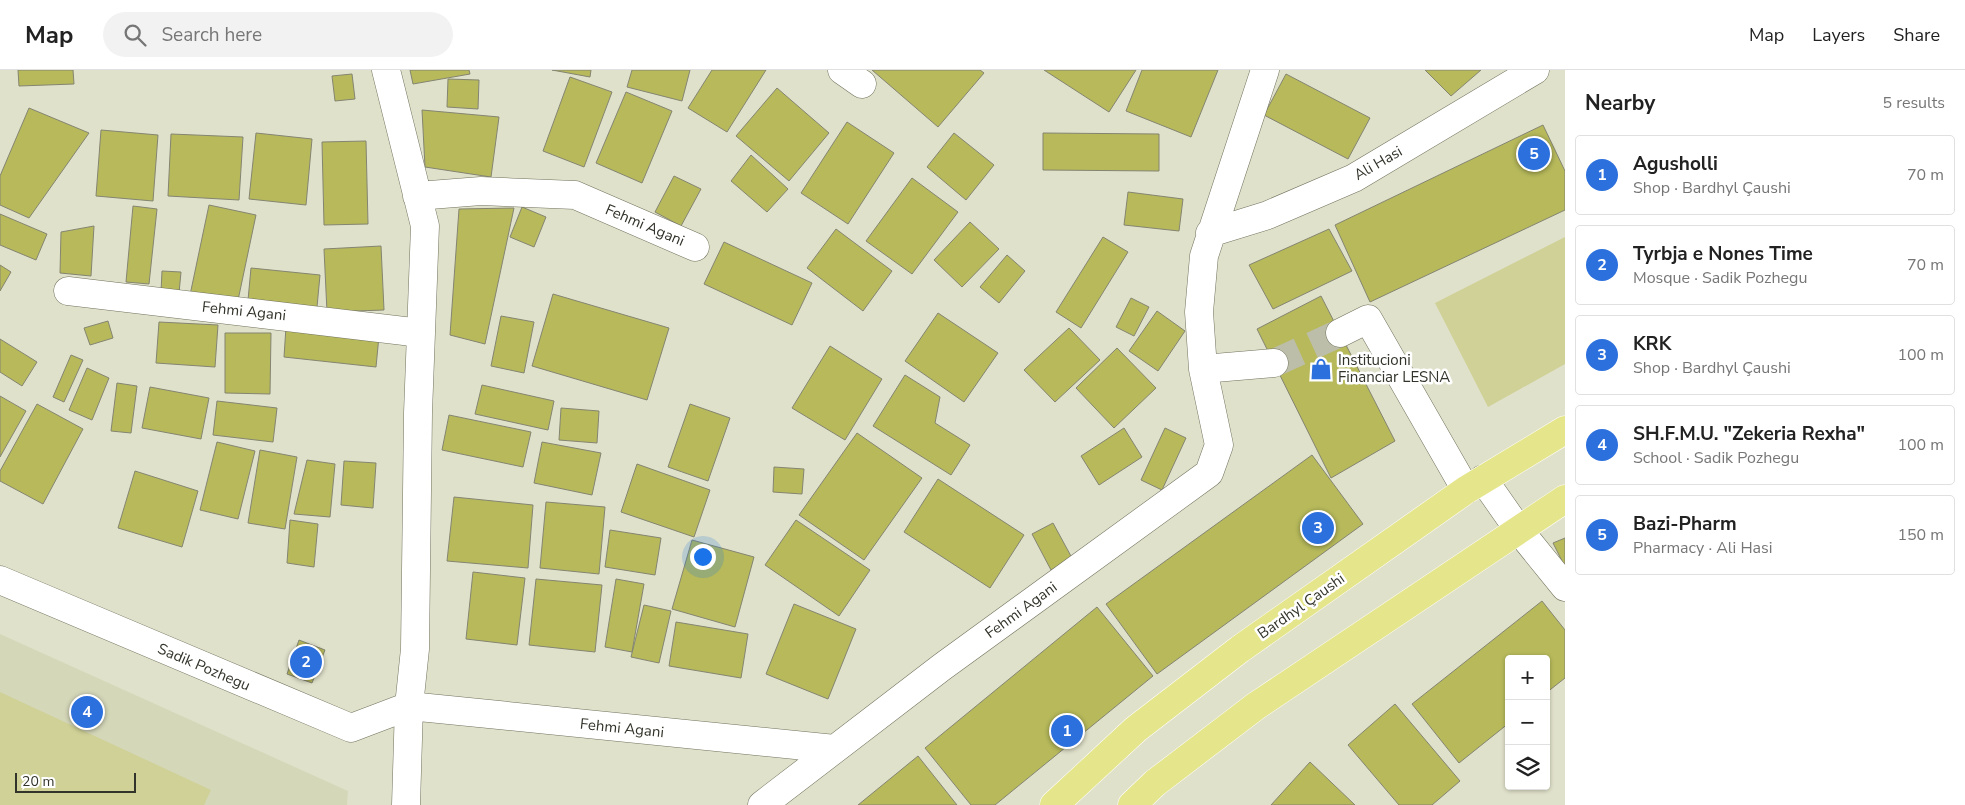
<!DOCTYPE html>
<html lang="en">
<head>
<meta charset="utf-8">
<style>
	body { margin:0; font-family:"Nunito Sans",sans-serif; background:#f2f2f2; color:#222 }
	.controls { position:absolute; right:15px; bottom:15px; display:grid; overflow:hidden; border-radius:5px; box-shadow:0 1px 4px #0004 }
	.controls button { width:45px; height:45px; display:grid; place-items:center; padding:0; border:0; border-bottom:1px solid #e0e0e0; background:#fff; color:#222; font:25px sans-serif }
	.scale { position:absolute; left:15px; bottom:12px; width:121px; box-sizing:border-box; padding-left:5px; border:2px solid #32332a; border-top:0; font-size:14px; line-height:18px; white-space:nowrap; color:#32332a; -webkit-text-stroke:4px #fff; paint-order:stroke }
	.you { position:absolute; left:702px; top:486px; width:18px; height:18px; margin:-12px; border:4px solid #fff; border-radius:50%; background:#1a73e8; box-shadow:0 0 0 8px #1a73e833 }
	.badge { display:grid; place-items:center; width:32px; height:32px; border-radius:50%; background:#2c70dd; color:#fff; font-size:16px; font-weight:700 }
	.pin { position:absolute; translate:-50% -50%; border:2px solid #fff; box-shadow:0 1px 5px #0006 }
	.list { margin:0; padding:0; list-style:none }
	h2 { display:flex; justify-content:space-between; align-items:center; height:65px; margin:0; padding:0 20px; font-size:21px }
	h2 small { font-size:16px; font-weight:400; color:#767676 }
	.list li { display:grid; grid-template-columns:32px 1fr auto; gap:15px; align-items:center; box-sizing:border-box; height:80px; margin:0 10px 10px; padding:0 10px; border:1px solid #e0e0e0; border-radius:5px }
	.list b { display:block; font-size:19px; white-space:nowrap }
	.list p { margin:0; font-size:16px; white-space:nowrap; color:#767676 }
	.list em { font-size:16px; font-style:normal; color:#767676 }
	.icon { flex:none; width:28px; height:28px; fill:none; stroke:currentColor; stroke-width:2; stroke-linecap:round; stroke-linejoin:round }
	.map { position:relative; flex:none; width:1565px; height:735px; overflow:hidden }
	header { display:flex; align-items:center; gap:30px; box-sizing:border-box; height:70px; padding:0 25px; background:#fff; border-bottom:1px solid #e0e0e0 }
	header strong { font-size:24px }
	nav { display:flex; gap:28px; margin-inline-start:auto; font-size:18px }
	.search { width:350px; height:45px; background:#f2f2f2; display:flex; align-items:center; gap:12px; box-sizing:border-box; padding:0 18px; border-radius:28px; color:#767676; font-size:19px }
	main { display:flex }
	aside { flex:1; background:#fff }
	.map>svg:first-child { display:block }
	.built { fill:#d5d7b9 }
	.green { fill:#cfd197 }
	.building { fill:#b7b95b; stroke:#848571 }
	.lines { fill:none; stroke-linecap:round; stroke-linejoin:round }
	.minor-tunnel { stroke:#bdbeaa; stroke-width:28; stroke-dasharray:28 14; stroke-linecap:butt }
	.minor-casing { stroke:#71725e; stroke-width:29 }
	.major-casing { stroke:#fff; stroke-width:29 }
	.minor { stroke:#fff; stroke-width:28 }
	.major { stroke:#e5e58c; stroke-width:28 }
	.labels { text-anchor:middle; stroke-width:5; stroke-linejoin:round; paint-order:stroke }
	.street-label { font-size:15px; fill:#32332a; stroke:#fff }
	.poi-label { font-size:15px; fill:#32332a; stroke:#fff; text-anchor:start }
</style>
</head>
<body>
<header>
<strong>Map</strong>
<div class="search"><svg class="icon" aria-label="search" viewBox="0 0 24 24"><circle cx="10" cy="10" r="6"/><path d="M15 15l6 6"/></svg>Search here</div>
<nav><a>Map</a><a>Layers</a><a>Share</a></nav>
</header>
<main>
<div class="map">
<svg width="1565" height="735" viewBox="0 0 1565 735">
	<rect width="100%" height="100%" fill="#e0e1ca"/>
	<path class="built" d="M 0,564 L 348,721 L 347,735 L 0,735 Z"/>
	<path class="green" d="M 1565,167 L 1565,294 L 1488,337 L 1435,233 Z
		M 0,622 L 211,720 L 204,735 L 0,735 Z"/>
	<path class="building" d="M 18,0 L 73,0 L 74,14 L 19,16 Z
		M 410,0 L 469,0 L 470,4 L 413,14 Z
		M 552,0 L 591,0 L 590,7 Z
		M 632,0 L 690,0 L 682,31 L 627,17 Z
		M 712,0 L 766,0 L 727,62 L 688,38 Z
		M 872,0 L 980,0 L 984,3 L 938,57 Z
		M 1044,0 L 1136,0 L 1109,42 Z
		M 1142,0 L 1218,0 L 1191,67 L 1126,41 Z
		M 1425,0 L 1481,0 L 1451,26 Z
		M 352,4 L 355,29 L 335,31 L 332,6 Z
		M 1286,4 L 1370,48 L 1348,89 L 1264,45 Z
		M 570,7 L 612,22 L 584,97 L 543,81 Z
		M 448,9 L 479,10 L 478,39 L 447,37 Z
		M 777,18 L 829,63 L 789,111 L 736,66 Z
		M 626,22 L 672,41 L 642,113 L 596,93 Z
		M 29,38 L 89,63 L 29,148 L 0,135 L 0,106 Z
		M 422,40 L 499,47 L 491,107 L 425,97 Z
		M 847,52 L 894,83 L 848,154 L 801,123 Z
		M 1543,55 L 1565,101 L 1565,140 L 1370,232 L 1335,155 Z
		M 101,60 L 158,65 L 153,131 L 96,126 Z
		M 256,63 L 312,69 L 306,135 L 249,129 Z
		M 954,63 L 994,95 L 966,130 L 927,97 Z
		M 1043,63 L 1159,64 L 1159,101 L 1043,100 Z
		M 171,64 L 243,67 L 239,130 L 168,126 Z
		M 366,71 L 368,154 L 324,155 L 322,72 Z
		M 751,85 L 788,119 L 767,142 L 731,111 Z
		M 674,106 L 701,119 L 681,156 L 655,142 Z
		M 912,108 L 958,142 L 912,204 L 866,171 Z
		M 1128,122 L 1183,129 L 1179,161 L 1124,155 Z
		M 209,135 L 256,145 L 237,235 L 190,225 Z
		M 133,136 L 157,139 L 149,214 L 126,212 Z
		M 522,137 L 546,147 L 534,177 L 510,167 Z
		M 514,138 L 485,274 L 450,265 L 459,139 Z
		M 0,144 L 47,164 L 36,190 L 0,175 Z
		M 970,152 L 999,179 L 962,217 L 934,190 Z
		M 94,156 L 91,206 L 60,203 L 61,162 Z
		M 836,159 L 892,201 L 863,241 L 807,198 Z
		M 1329,159 L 1352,201 L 1273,239 L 1249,195 Z
		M 1103,167 L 1128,182 L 1081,258 L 1056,242 Z
		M 724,172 L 812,213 L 792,255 L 704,214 Z
		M 381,176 L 384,240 L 327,242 L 324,179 Z
		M 1007,185 L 1025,201 L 999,233 L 980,217 Z
		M 0,195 L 11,202 L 0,221 Z
		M 251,198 L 320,205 L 317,237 L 248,230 Z
		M 162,201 L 181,202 L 179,223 L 161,222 Z
		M 553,224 L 669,258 L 647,330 L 532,296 Z
		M 1321,226 L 1395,371 L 1331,408 L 1257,259 Z
		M 1131,228 L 1149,237 L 1134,266 L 1116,257 Z
		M 1157,241 L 1185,261 L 1158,301 L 1129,281 Z
		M 938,243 L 998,283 L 964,332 L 905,291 Z
		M 501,246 L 534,252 L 524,303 L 491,296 Z
		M 108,251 L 113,268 L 90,275 L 84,258 Z
		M 159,252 L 218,255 L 215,297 L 156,293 Z
		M 286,257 L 379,266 L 376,297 L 284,287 Z
		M 1069,258 L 1100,290 L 1055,332 L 1024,300 Z
		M 225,263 L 271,263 L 270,324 L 225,323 Z
		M 0,269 L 37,292 L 22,316 L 0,302 Z
		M 830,276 L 882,309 L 845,370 L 792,338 Z
		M 1117,278 L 1156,318 L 1114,358 L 1076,318 Z
		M 71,285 L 83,290 L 64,332 L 53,327 Z
		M 87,298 L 109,308 L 92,350 L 69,340 Z
		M 905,305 L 940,327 L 935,353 L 970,375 L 951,405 L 873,356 Z
		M 117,313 L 137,316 L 131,363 L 111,361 Z
		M 482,315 L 554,331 L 548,360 L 475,344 Z
		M 150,317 L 209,328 L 201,369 L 142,358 Z
		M 0,326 L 26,341 L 0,387 Z
		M 217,331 L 277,338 L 273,372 L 213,365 Z
		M 37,334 L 83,359 L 43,434 L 0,411 L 0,401 Z
		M 690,334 L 730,348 L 708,411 L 668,397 Z
		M 561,338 L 599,341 L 597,373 L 559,370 Z
		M 449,345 L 531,362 L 523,397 L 442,380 Z
		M 1124,358 L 1142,387 L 1099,415 L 1081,386 Z
		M 1165,358 L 1186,368 L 1162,420 L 1141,410 Z
		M 857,363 L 922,408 L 864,490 L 799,445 Z
		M 217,372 L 255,381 L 238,449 L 200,440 Z
		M 542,372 L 601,383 L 592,425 L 534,413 Z
		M 260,380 L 297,387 L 285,459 L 248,453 Z
		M 1312,385 L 1363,454 L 1157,604 L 1106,534 Z
		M 307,390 L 335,394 L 330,447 L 294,444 Z
		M 344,391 L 376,393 L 373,438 L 341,435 Z
		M 637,394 L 710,420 L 694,467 L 621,442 Z
		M 774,397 L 804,399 L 802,424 L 773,422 Z
		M 135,401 L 198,421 L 182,477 L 118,458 Z
		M 938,409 L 1024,465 L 990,518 L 904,462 Z
		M 454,427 L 533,435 L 528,498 L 447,491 Z
		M 546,432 L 605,437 L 599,504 L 540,498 Z
		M 290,450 L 318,454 L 314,497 L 287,493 Z
		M 796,450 L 870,500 L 839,546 L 765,495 Z
		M 1053,453 L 1072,488 L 1051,500 L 1032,464 Z
		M 610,460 L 661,468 L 655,505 L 605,497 Z
		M 1565,468 L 1565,497 L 1553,473 Z
		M 692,470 L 754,487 L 735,557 L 672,539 Z
		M 473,502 L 525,508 L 517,575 L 466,569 Z
		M 536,509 L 602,515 L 595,582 L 529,575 Z
		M 616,509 L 644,514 L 632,582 L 605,577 Z
		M 1542,531 L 1565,560 L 1565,608 L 1546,623 L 1546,589 L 1509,589 L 1509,653 L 1459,693 L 1412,634 Z
		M 794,534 L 856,559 L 828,629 L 766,604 Z
		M 644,535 L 671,541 L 659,593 L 631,587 Z
		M 1097,537 L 1153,606 L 995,735 L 971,735 L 925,678 Z
		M 676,552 L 748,564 L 741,608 L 669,596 Z
		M 299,570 L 325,580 L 312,613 L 287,604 Z
		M 1395,634 L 1460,711 L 1432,735 L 1399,735 L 1348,675 Z
		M 918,686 L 957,735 L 858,735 Z
		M 1310,692 L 1355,735 L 1271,735 Z"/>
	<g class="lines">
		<path class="minor-tunnel" d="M 1274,293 L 1340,263"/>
		<g class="minor-casing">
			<path id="minor" d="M 386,0 L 425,156 L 418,343 L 415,579 L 409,636 L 406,735
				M 842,0 L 862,14
				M 417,126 L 481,121 L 575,125 L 695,177
				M 1210,163 L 1268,145 L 1354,108 L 1535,0
				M 68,221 L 421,263
				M 1340,263 L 1368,249 L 1466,420
				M 1203,299 L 1274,293
				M 1483,409 L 1518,459 L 1565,517
				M 0,510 L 351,658 L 409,636 L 835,679
				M 762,735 L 942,597 L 1209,403 L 1219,375 L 1203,299 L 1199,242 L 1204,186 L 1265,0"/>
		</g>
		<g class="major-casing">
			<path id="major" d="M 1054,735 L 1136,659 L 1240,579 L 1466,420 L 1565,360
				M 1132,735 L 1155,713 L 1256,636 L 1565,429"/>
		</g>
		<use href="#minor" class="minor"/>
		<use href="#major" class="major"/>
	</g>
	<defs>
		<g id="shop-bare" transform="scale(1.725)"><path d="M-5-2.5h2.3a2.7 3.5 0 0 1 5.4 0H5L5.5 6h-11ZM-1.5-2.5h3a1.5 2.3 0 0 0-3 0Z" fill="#2c70dd" stroke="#fff" stroke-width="2.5" paint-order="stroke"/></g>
	</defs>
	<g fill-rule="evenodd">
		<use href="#shop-bare" x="1321" y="299"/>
	</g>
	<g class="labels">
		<g class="street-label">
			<text transform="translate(1378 93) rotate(-30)" y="5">Ali Hasi</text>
			<text transform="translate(645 155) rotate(23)" y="5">Fehmi Agani</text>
			<text transform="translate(244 241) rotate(6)" y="5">Fehmi Agani</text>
			<text transform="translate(1301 536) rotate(-35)" y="5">Bardhyl Çaushi</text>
			<text transform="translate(1021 540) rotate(-36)" y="5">Fehmi Agani</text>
			<text transform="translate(204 597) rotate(23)" y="5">Sadik Pozhegu</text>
			<text transform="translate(622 658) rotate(6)" y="5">Fehmi Agani</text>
		</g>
		<g class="poi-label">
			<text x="1338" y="295">Institucioni<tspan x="1338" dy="17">Financiar LESNA</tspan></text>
		</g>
	</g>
</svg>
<div class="controls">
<button>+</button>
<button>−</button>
<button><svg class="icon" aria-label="layers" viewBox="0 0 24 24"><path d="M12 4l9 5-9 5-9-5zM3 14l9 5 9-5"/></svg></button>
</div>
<div class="scale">20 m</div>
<div class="you"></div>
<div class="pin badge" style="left:1067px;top:661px">1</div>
<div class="pin badge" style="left:306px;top:592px">2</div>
<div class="pin badge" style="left:1318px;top:458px">3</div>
<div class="pin badge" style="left:87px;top:642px">4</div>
<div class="pin badge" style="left:1534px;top:84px">5</div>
</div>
<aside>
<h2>Nearby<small>5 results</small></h2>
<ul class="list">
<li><span class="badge">1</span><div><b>Agusholli</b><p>Shop · Bardhyl Çaushi</p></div><em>70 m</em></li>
<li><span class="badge">2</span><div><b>Tyrbja e Nones Time</b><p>Mosque · Sadik Pozhegu</p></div><em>70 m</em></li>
<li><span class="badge">3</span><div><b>KRK</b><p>Shop · Bardhyl Çaushi</p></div><em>100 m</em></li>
<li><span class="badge">4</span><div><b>SH.F.M.U. &quot;Zekeria Rexha&quot;</b><p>School · Sadik Pozhegu</p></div><em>100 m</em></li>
<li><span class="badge">5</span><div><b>Bazi-Pharm</b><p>Pharmacy · Ali Hasi</p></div><em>150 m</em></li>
</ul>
</aside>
</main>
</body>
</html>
